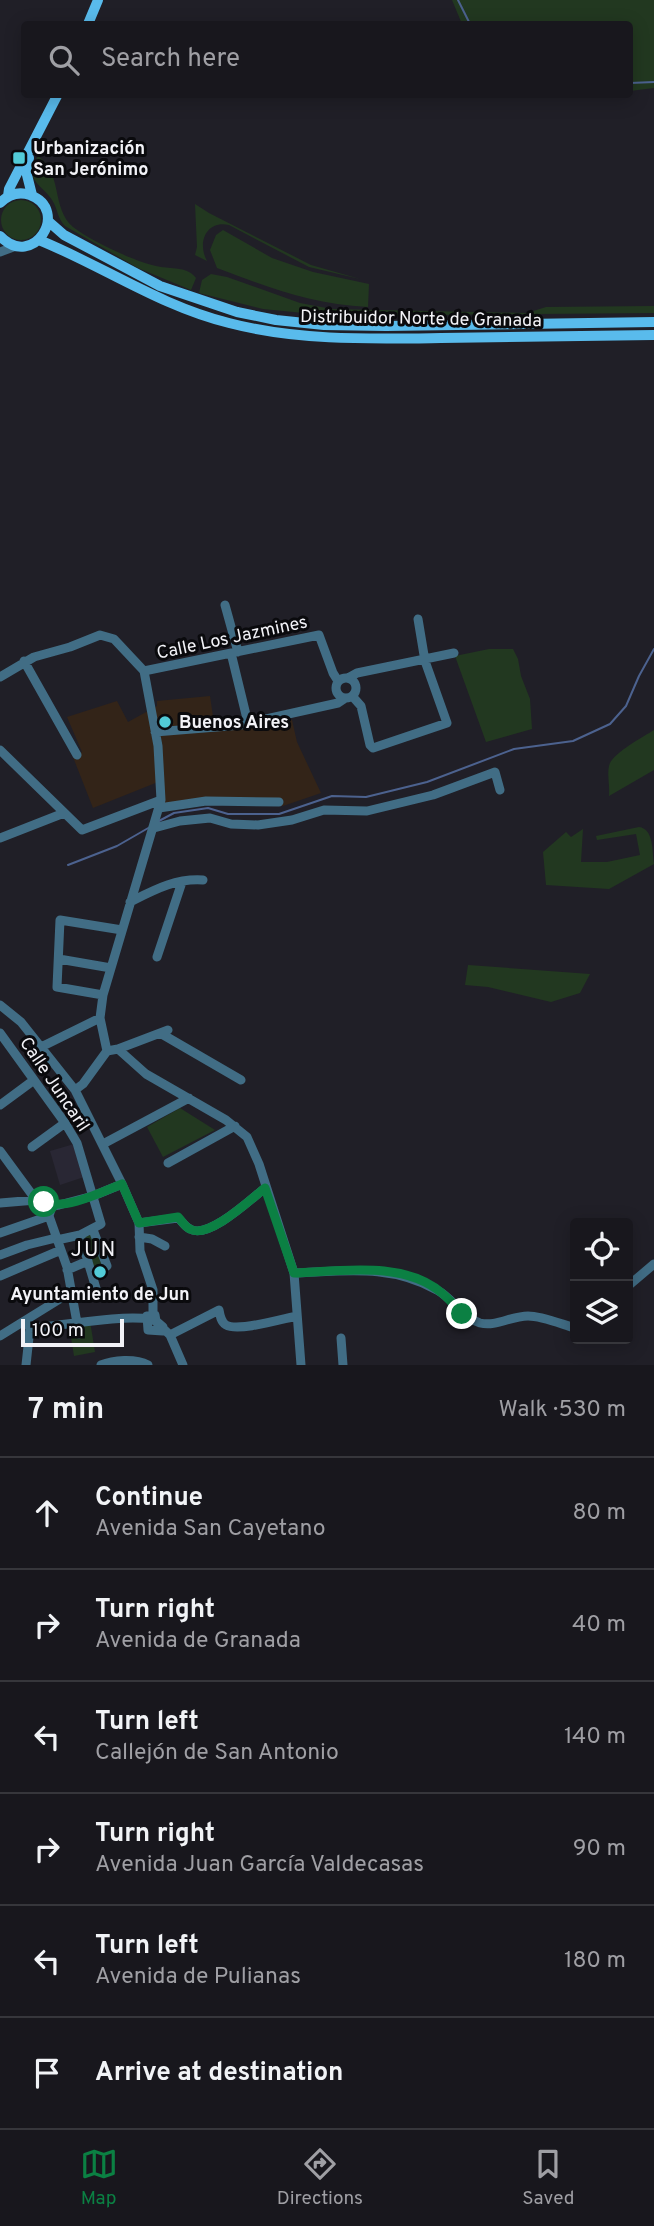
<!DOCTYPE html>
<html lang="en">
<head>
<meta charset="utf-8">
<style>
	body { margin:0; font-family:Overpass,sans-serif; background:#212026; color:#f1f3f6 }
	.controls { position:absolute; right:21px; bottom:21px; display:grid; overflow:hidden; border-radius:7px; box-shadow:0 4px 18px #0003 }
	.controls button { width:63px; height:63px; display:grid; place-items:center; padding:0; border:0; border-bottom:2px solid #36363b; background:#18171d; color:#f1f3f6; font:35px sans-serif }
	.scale { position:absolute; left:21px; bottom:18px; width:103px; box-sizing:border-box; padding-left:7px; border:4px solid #f2f2f7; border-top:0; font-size:19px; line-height:24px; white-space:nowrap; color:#f2f2f7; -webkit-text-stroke:5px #0a0a0d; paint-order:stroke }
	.stop { position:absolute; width:21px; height:21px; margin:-16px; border:5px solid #0b8043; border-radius:50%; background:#fff }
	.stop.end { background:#0b8043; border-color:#fff; box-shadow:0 2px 7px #0008 }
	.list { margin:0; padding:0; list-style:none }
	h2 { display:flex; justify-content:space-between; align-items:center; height:91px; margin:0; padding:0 28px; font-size:30px }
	h2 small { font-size:23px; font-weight:400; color:#9f9fa4 }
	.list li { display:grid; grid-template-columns:46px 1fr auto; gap:21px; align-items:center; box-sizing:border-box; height:112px; padding:0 28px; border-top:2px solid #36363b }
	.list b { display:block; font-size:26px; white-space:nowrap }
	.list p { margin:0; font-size:23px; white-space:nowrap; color:#9f9fa4 }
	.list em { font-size:23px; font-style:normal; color:#9f9fa4 }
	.icon { flex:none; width:38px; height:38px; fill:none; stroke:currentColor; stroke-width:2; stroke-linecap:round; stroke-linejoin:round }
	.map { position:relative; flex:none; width:654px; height:1365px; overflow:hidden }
	.search { position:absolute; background:#18171d; box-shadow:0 4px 18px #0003; left:21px; right:21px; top:21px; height:77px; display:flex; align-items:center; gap:18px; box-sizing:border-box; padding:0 24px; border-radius:7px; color:#9f9fa4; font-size:26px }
	.sheet { height:763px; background:#18171d }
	nav { display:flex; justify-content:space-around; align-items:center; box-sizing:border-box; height:98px; border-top:2px solid #36363b; background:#18171d; font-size:19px; color:#9f9fa4 }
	nav a { display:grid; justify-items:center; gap:4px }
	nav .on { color:#0b8043 }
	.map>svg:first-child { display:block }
	.built { fill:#292734 }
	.industrial { fill:#332418 }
	.green { fill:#223820 }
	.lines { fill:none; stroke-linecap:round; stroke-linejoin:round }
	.stream { stroke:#4c628f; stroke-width:2 }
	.minor { stroke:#416d85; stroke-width:9 }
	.major { stroke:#59bbec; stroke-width:10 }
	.route { stroke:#0b8043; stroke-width:9 }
	.poi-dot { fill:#52cbd7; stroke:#0a0a0d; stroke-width:2.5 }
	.labels { text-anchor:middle; stroke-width:6; stroke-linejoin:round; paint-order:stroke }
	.poi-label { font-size:18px; font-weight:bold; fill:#f2f2f7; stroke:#0a0a0d; text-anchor:start }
	.street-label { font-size:18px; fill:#f2f2f7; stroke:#0a0a0d }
	.quarter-label { font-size:21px; letter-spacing:2px; fill:#f2f2f7; stroke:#0a0a0d }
</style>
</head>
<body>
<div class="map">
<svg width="654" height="1365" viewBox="0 0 654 1365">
	<rect width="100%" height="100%" fill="#201f27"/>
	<path class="built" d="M 74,1144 L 84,1177 L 60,1185 L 50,1151 Z"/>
	<path class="industrial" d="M 210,696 L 215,730 L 247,728 L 292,720 L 297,742 L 321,793 L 283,806 L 200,802 L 163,806 L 163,780 L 93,808 L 73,757 L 82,752 L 67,717 L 117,701 L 128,722 L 157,706 L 157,701 Z"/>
	<path class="green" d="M 452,0 L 654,0 L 654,88 L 630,91 L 630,24 L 462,24 Z
		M 38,156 C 63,173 51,208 73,227 C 91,241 139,264 161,267 C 174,269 188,267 196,278 L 191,290 L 138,268 L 65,226 C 57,218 58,209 52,200 C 40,182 24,182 38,156 Z
		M1 220a20 20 0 1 1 40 0a20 20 0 1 1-40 0Z
		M 195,204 L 209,213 L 311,265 L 360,279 L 309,267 L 229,225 C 206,220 197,243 207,261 L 195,255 L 197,247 Z
		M 223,230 L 272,258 L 313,272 L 369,284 L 368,307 C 311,304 270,288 217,268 L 210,250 L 216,235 Z
		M 211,274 L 227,277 L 300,303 L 332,309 L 527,313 L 546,307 L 654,306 L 654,313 L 334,316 L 263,309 L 199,293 L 202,280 Z
		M 489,649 L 513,649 L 518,659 L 521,676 L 530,699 L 532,729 L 486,742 L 455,656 Z
		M 654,730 L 654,770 L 609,796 C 610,786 607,775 609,766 C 611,754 643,737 654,730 Z
		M 639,827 C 654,829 652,851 654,864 L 609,889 L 546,885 L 543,852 L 566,832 L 571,837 L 583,829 L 581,862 L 607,862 L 640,855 L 636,834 L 597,840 L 596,836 Z
		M 468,965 L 590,974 L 580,993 L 551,1002 L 488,987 L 465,985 Z
		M 180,1108 L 215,1130 L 163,1157 L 147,1127 Z
		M 92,1232 L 103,1263 L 92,1267 L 81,1236 Z
		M 90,1321 L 95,1352 L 74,1356 L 69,1325 Z"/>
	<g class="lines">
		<path class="stream" d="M 458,0 L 470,24
			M 630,83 L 654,82
			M 157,822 L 174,813 L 208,808 L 228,814 L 279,814 L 332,796 L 366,797 L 427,782 L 514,749 L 573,741 L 610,724 L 626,706 L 639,676 L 654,649
			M 68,865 L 117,846 L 150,827"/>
		<path class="minor" d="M 0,252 L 16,246
			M 225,605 L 238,652
			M 231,653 L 248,723 L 338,703 L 344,699
			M 24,661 L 77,755
			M 144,671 L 319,635 L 333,673 L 338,681
			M 0,677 L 34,657 L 70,647 L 100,635 L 114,639 L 144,671 L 158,746 L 161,800 L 103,995 L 100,1018 L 107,1051
			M336 688a10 10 0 1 1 20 0a10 10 0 1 1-20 0Z
			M 348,678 L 357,673 L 454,653
			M 353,697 L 361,706 L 370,745 L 373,748 L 447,723 L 425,661 L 418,619
			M 155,732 L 241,725
			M 0,750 L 82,830 L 161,800
			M 159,808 L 206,801 L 279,802
			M 154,828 L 180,821 L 210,818 L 231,824 L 258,825 L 292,820 L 324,810 L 367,811 L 433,795 L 495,772 L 500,790
			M 0,838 L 64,813
			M 130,902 C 154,890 176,878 203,880
			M 157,957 L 182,882
			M 59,959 L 111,968
			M 103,995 L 57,987 L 60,920 L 122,930
			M 0,1005 L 21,1022 L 75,1090 L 122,1184 L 139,1223 L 140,1251 L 153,1290 L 153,1319
			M 0,1033 L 65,1123 L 77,1143 L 101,1224 L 80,1235 L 98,1295
			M 160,1033 L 241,1080
			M 41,1047 L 100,1018
			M 118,1049 L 146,1074 L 226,1120 L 247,1137 L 259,1164 L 294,1273 L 301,1365
			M 75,1090 L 83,1084 L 107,1051 L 118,1049 L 168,1030
			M 0,1105 L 34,1080
			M 103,1144 L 189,1098
			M 32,1147 L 65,1123
			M 0,1151 L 36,1200
			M 168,1163 L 235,1126
			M 0,1203 L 36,1200 L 52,1206 L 59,1205 L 93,1196 L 122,1184
			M 52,1206 L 49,1216 L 67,1267 L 79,1334
			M 139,1223 L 178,1218 C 182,1221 185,1227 190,1229 C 208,1240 251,1199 265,1188
			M 93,1230 L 107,1266
			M 0,1233 L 49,1216
			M 139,1237 L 152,1239 L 165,1246
			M 57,1240 L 80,1235
			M 0,1255 L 27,1245 L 56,1238
			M 67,1270 L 88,1261
			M 294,1273 C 346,1271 391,1264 437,1290 C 454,1299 461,1317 480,1323 C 496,1327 511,1316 528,1316 C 542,1316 561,1324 575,1328
			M 0,1276 L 61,1250
			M 628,1286 L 654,1264
			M 155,1315 L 156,1321 L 163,1327 L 163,1331 L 148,1330 L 147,1316 Z
			M 30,1328 C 71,1325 112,1315 153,1319 L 170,1335 L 183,1365
			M 170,1335 L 219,1310 C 220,1316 221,1322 226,1325 C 238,1332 282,1319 297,1316
			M 0,1336 L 71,1292
			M 341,1338 L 343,1365
			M 26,1365 L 30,1328 L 26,1323
			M 101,1365 C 113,1360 135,1358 148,1365"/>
		<path class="major" d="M 88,24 L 98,0
			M 29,158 L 26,171 L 32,195
			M 8,196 L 9,189 L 58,94
			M 0,203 C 8,195 18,191 30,195 C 71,210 33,271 0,236
			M 48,221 L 64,235 L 160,286 L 237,312 L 276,320 L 324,325 L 386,326 L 654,322
			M 39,240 C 103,266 160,306 229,323 C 298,341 370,339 441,338 C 512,337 583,336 654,335"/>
	</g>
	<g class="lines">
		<path class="route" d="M 44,1202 C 64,1211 102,1192 122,1184 L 139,1223 L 178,1217 C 182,1221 185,1227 190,1229 C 208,1240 251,1199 265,1188 L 294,1273 C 341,1271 405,1260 443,1294 C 450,1300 456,1307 462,1314"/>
	</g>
	<g class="poi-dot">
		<rect x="12" y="151" width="14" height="14" rx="3.5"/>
		<circle cx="165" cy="722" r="7"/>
		<circle cx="100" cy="1272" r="7"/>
	</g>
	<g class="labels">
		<g class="poi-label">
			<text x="33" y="154">Urbanización<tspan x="33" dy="21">San Jerónimo</tspan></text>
			<text x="179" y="728">Buenos Aires</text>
			<text x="100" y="1300" text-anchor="middle">Ayuntamiento de Jun</text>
		</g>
		<g class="street-label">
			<text transform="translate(421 318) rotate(1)" y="6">Distribuidor Norte de Granada</text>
			<text transform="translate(232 637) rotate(-12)" y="6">Calle Los Jazmines</text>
			<text transform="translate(55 1084) rotate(56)" y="6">Calle Juncaril</text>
		</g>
		<g class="quarter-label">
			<text x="94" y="1256">JUN</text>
		</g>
	</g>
</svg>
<div class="controls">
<button><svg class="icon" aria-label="locate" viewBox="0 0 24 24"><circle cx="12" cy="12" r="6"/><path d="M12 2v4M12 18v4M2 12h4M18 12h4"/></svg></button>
<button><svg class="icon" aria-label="layers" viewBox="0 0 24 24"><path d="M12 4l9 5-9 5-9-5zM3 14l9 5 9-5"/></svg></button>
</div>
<div class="scale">100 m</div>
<div class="stop" style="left:44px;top:1202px"></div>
<div class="stop end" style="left:462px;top:1314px"></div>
<div class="search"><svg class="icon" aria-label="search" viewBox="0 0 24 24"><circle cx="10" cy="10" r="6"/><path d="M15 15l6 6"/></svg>Search here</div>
</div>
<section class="sheet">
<h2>7 min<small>Walk · 530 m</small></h2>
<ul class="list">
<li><svg class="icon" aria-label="ahead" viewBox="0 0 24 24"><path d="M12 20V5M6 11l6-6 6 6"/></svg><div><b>Continue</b><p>Avenida San Cayetano</p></div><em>80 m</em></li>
<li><svg class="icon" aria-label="right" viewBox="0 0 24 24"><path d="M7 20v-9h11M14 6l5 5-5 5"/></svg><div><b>Turn right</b><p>Avenida de Granada</p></div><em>40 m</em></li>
<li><svg class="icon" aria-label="left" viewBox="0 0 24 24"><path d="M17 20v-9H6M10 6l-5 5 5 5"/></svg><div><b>Turn left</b><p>Callejón de San Antonio</p></div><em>140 m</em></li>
<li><svg class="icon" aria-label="right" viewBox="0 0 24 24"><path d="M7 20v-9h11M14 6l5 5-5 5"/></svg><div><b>Turn right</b><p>Avenida Juan García Valdecasas</p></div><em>90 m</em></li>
<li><svg class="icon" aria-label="left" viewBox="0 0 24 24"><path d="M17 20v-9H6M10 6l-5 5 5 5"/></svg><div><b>Turn left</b><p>Avenida de Pulianas</p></div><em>180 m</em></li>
<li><svg class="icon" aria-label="arrive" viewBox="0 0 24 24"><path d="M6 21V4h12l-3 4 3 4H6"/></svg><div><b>Arrive at destination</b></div></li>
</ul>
</section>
<nav>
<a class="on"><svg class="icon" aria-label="map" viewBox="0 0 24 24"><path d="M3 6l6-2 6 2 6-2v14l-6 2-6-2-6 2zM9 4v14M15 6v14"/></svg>Map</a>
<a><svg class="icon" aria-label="directions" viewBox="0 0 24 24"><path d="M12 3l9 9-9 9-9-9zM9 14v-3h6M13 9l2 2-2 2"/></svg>Directions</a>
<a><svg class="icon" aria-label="saved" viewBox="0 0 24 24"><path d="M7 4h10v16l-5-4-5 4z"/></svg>Saved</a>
</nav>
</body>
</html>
